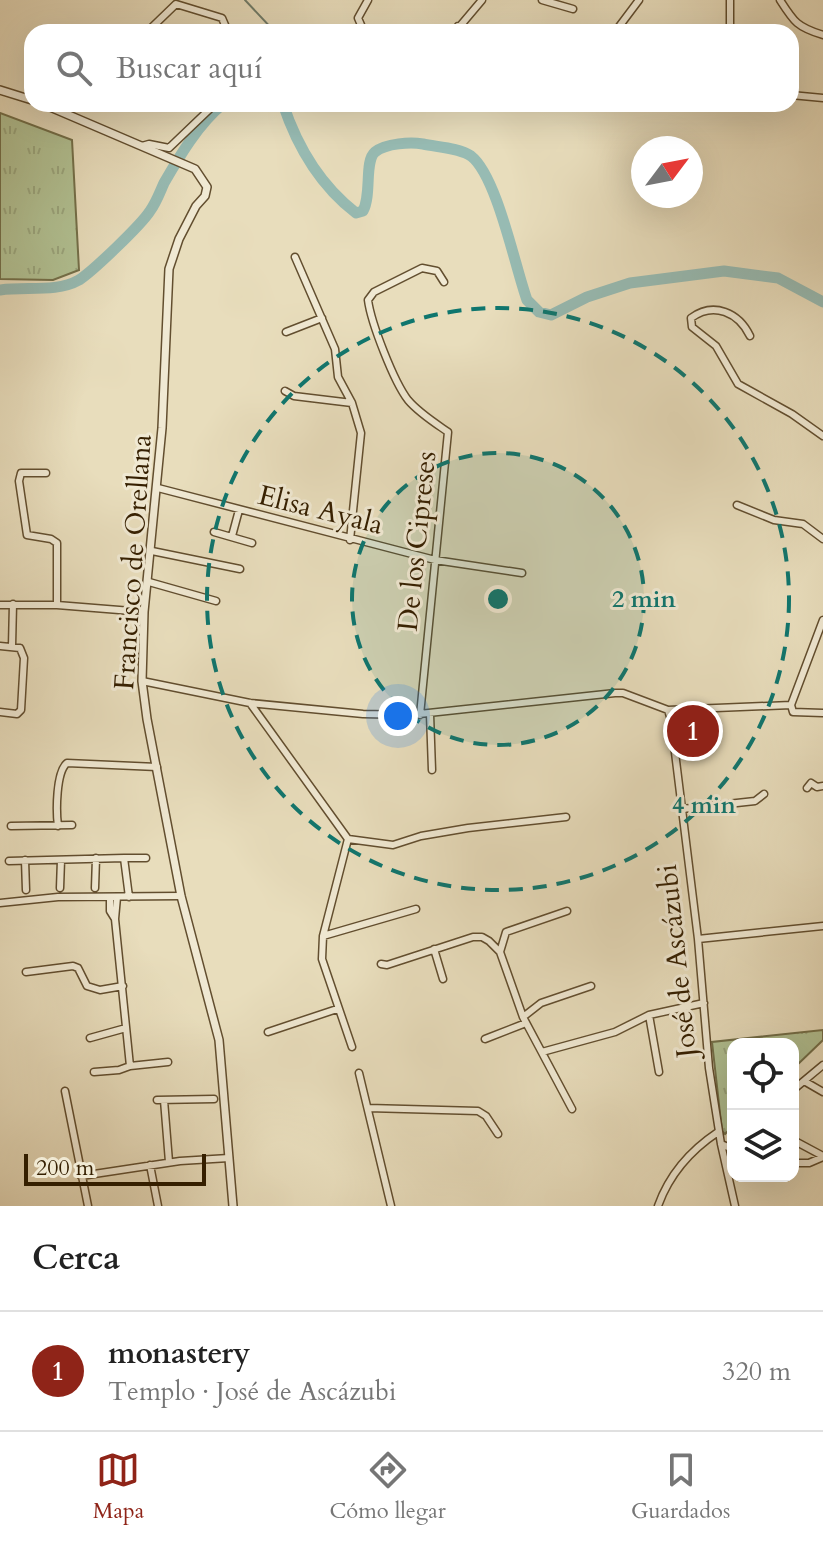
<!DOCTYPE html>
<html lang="es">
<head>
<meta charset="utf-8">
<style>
	body { margin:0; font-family:Cardo,serif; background:#f6f6f6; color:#222 }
	.controls { position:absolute; right:24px; bottom:24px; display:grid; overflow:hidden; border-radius:16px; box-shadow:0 8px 32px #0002 }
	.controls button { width:72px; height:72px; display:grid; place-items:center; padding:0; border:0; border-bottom:2px solid #e0e0e0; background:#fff; color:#222; font:40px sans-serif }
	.compass { position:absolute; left:631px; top:136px; width:72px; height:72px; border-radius:50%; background:#fff; box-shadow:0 8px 32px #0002; rotate:58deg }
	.scale { position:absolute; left:24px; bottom:20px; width:182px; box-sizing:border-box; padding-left:8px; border:4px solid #351f00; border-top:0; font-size:22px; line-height:28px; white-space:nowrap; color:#351f00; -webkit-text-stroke:6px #f0e9d3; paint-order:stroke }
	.you { position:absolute; left:398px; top:716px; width:28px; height:28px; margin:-20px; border:6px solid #fff; border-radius:50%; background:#1a73e8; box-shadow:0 0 0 12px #1a73e833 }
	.badge { display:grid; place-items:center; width:52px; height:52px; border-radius:50%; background:#8f2418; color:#fff; font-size:26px; font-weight:700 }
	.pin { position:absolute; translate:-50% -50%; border:4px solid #fff; box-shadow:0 2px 8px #0006 }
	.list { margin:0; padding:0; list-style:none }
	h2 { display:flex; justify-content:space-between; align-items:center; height:104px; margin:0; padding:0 32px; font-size:34px }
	h2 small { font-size:26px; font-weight:400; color:#767676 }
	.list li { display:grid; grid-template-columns:52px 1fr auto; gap:24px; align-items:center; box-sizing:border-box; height:120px; padding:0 32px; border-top:2px solid #e0e0e0 }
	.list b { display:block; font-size:30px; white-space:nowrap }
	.list p { margin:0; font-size:26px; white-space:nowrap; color:#767676 }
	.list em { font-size:26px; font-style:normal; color:#767676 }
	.icon { flex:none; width:44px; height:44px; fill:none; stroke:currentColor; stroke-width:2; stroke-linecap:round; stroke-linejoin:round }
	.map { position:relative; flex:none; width:823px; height:1206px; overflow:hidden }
	.search { position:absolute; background:#fff; box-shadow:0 8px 32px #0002; left:24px; right:24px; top:24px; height:88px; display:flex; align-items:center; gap:20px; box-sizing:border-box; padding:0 28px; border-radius:24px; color:#767676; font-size:30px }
	.sheet { height:224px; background:#fff }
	nav { display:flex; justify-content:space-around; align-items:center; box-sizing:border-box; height:112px; border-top:2px solid #e0e0e0; background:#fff; font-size:22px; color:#767676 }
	nav a { display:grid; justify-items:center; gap:4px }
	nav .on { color:#8f2418 }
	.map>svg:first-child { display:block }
	.grass { fill:url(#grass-tufts); stroke:#74704a; stroke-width:2 }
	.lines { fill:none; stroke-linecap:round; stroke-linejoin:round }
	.stream { stroke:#707d6b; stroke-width:2 }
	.river { stroke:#97bbb3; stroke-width:11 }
	.minor-casing { stroke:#624e2f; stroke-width:9 }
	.tertiary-casing { stroke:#624e2f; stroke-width:10 }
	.minor { stroke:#f0e9d3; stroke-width:6 }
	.tertiary { stroke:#f0e9d3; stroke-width:7 }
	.ring { fill:none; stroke:#0f766e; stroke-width:4; stroke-dasharray:14 10 }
	.labels { text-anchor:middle; stroke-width:6; stroke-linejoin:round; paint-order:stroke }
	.street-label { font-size:28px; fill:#351f00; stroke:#f0e9d3 }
	.centre { fill:#0f766e; stroke:#f0e9d3; stroke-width:4 }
	.ring-label { font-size:24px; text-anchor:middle; font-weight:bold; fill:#0f766e; stroke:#f0e9d3; stroke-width:6; stroke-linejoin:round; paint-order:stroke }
</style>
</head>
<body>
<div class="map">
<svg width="823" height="1206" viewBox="0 0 823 1206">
	<defs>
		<pattern id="grass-tufts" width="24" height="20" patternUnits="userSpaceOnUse" patternTransform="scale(2)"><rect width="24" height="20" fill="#b2c294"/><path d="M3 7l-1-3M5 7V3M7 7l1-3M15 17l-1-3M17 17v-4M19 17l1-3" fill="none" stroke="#9aa67e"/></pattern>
	</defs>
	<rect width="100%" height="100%" fill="#e8ddbc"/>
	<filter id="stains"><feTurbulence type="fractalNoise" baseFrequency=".0025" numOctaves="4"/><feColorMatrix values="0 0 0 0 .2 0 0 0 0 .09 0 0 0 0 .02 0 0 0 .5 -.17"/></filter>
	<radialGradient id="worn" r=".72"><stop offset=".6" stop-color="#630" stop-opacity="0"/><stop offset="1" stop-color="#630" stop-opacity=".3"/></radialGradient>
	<path class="grass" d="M 0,113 L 72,140 L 79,270 L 53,280 L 0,279 Z
		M 823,1030 L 823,1040 L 793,1069 L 793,1044 L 733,1044 L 733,1126 L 725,1134 L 722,1131 L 712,1042 Z"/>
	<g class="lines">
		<path class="stream" d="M 245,0 L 275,32"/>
		<path class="river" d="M 283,104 C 297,146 321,186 356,213 L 363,211 C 372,194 364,161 375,152 C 386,143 411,142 423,144 C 437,147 460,148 471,156 C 497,176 515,267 527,300 L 539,312 L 551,315 L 587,297 L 630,283 L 724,271 L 778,278 L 823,302
			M 0,290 C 25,286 56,293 79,280 C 93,271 141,225 150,211 C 156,203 160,192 164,183 C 179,157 199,123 223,104"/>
		<g class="minor-casing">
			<path id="minor" d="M 542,0 L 573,9
				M 780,0 C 794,22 797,27 823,35
				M 458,26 L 479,32
				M 147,32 L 176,4 L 222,18 L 228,32
				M 364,32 L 358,18 L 368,0
				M 455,32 L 482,0
				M 615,32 L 639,0
				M 730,32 L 730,0
				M 791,95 L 823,98
				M 142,146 L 149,144 L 169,148 L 215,104
				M 295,257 L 335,349 L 338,377 L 352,403 L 361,433 L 350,540
				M 286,332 L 322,318
				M 750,336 C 739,313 714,301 691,318 L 692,327 L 716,346 L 738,384 L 792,414 L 823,436
				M 285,391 L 294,396 L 352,403
				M 46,473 L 21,473 L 19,481 L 27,535 L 51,539 L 57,543 L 57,605
				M 158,488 L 435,560 L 522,573
				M 737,505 L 774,520 L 803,524 L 823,539
				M 214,532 L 252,543
				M 232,536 L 239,510
				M 152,551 L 240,569
				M 149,582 L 216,601
				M 0,605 L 57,605 L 144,612
				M 0,646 L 20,648 L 24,658 L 21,710 L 17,714 L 0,712
				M 12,646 L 13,604
				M 142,681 L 250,703 L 363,714 L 410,715 L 615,693 L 623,693 L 668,710 L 791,705
				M 250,703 L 348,839 L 393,845 L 421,836 L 468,828 L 566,817
				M 791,705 L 823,620
				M 791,705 L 793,712 L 823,713
				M 668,710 L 671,720 L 698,939 L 709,1068 L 721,1144 L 735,1206
				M 430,714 L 432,770
				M 420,715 L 448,432 C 435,423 419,413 408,400 C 394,382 371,323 368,300 L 374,292 L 422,268 L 437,271 L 444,282
				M 807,788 L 811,783 L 817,787 L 823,786
				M 682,809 L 755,801 L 764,794
				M 11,826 L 72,825
				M 58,826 C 56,811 56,772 67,763 L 157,767
				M 348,839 L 323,936 L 322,959 L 352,1047
				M 124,858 L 146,858
				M 25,860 L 26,890
				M 9,861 L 124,858 L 129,897
				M 60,888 L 61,860
				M 95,888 L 96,858
				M 110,897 L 110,911 L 115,919
				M 0,903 L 58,897 L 181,896
				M 323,936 L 416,909
				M 698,939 L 823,926
				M 434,949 L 443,979
				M 500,952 L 506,932 L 567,911
				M 381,964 L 387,965 L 473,937 L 482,937 L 489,941 L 500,952 L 523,1017 L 572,1109
				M 26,972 L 73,966 L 78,968 L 87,986 L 100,990 L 123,986
				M 649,1015 L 659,1072
				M 523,1017 L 541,1003 L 591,986
				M 268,1032 L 337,1009
				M 90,1038 L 126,1028
				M 485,1039 L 526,1023
				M 542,1052 L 615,1032 L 649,1015 L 704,1003
				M 130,1066 L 168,1062
				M 94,1072 L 119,1070 L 130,1066 L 115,919 L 117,897
				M 359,1073 L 391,1206
				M 804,1081 L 823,1092
				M 793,1090 L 823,1065
				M 65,1091 L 88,1206
				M 157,1100 L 214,1099
				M 164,1100 L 169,1162
				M 368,1108 L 478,1111 L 486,1116 L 498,1134
				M 793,1140 L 823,1156
				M 721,1144 L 728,1147 L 733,1146
				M 793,1163 L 809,1163 L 823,1157
				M 150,1165 L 158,1206
				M 81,1176 L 180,1161 L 229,1158
				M 658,1206 C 669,1175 691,1150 718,1132"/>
		</g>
		<g class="tertiary-casing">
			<path id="tertiary" d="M 0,90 L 32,100
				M 43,104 L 195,169 L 207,187 L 205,196 L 196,206 L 179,239 L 169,269 L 162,428 L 144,612 L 142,681 L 147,719 L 181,896 L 219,1040 L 233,1206"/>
		</g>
		<use href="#minor" class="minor"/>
		<use href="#tertiary" class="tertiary"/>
	</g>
	<circle cx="498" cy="599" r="146" fill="#0f766e" fill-opacity=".12"/>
	<g class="ring">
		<circle cx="498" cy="599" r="146"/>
		<circle cx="498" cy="599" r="291"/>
	</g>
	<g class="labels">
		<g class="street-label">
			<text transform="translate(321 509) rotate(14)" y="10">Elisa Ayala</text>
			<text transform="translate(416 541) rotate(-84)" y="10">De los Cipreses</text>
			<text transform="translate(132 562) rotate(-86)" y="10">Francisco de Orellana</text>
			<text transform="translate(676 961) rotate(-96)" y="10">José de Ascázubi</text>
		</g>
	</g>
	<circle cx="498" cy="599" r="12" class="centre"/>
	<g class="ring-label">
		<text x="644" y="607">2 min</text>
		<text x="704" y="813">4 min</text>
	</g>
	<rect width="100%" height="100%" filter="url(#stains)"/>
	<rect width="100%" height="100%" fill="url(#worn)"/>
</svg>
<div class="controls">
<button><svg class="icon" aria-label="locate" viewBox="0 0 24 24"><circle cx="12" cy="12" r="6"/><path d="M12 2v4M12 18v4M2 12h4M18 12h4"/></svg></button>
<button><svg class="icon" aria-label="layers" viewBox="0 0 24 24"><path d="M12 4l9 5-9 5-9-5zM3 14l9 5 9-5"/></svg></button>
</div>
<svg class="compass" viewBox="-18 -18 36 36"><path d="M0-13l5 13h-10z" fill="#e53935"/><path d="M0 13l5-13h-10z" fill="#767676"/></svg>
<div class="scale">200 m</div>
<div class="you"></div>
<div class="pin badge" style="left:693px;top:731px">1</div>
<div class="search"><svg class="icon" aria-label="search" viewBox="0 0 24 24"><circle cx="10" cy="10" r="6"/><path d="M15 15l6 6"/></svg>Buscar aquí</div>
</div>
<section class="sheet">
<h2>Cerca<small></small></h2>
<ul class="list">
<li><span class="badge">1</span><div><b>monastery</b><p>Templo · José de Ascázubi</p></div><em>320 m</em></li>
</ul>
</section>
<nav>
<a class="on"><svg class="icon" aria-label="map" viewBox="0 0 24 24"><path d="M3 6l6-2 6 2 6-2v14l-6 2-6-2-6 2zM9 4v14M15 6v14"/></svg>Mapa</a>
<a><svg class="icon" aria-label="directions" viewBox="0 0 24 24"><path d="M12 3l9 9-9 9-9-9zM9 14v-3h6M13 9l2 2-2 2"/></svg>Cómo llegar</a>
<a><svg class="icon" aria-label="saved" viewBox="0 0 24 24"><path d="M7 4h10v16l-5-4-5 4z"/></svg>Guardados</a>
</nav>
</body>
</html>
